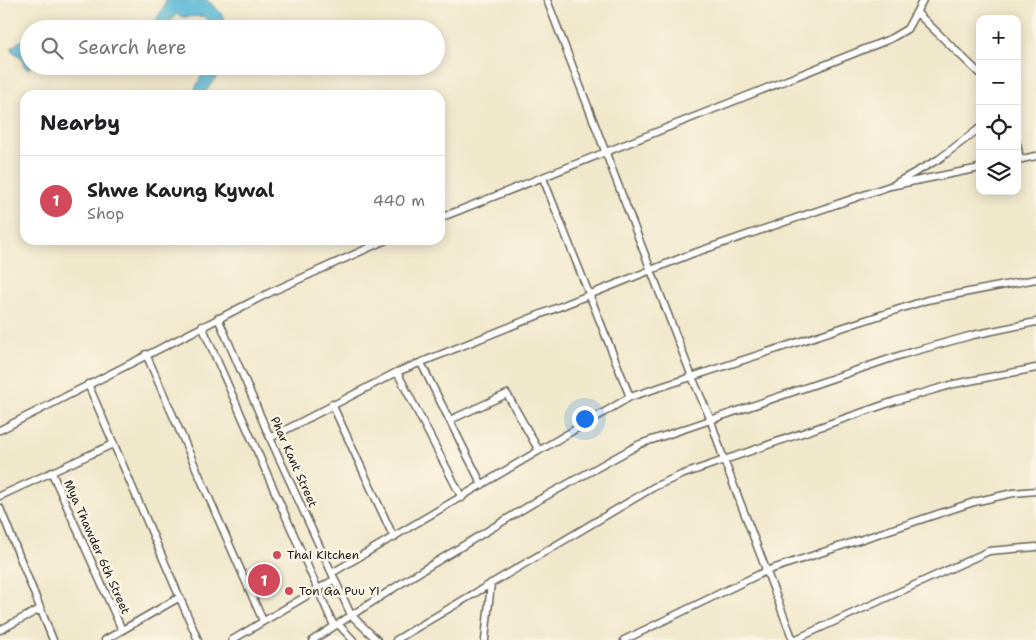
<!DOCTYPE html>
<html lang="en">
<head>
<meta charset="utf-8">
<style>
	body { margin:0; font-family:"Shantell Sans",sans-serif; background:#f2f2f2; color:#202124 }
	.controls { position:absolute; right:15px; top:15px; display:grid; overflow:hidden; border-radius:10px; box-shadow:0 2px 12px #0003 }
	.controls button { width:45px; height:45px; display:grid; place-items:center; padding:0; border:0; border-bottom:1px solid #e0e0e0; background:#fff; color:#202124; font:25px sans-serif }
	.you { position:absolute; left:584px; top:418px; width:18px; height:18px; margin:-12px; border:4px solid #fff; border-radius:50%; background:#1a73e8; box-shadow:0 0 0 8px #1a73e833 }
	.badge { display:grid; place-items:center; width:32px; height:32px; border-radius:50%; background:#d1495b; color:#fff; font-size:16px; font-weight:700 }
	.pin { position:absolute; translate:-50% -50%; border:2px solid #fff; box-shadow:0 1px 5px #0006 }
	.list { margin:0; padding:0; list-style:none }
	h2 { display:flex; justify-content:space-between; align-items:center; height:65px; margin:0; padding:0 20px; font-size:21px }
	h2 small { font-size:16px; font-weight:400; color:#757577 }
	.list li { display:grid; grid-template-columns:32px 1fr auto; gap:15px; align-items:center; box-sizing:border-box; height:90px; padding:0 20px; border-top:1px solid #e0e0e0 }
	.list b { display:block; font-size:19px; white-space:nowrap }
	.list p { margin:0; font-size:16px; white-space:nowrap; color:#757577 }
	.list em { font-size:16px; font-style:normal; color:#757577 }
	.icon { flex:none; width:28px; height:28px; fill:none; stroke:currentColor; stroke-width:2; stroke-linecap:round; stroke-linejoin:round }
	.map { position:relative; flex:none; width:1036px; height:640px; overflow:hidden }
	.search { position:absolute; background:#fff; box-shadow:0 2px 12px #0003; left:20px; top:20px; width:425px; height:55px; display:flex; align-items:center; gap:12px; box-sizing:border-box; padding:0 18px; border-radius:28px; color:#757577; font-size:19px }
	.panel { position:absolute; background:#fff; box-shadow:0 2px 12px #0003; left:20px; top:90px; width:425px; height:155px; border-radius:15px }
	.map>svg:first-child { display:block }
	.water { fill:#59b8d7; stroke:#3a6a7a }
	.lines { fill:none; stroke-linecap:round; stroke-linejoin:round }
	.minor-casing { stroke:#666359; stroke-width:9 }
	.minor { stroke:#fff; stroke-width:6 }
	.poi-dot { fill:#d1495b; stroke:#fcf5e5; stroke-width:2 }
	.labels { text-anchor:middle; stroke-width:5; stroke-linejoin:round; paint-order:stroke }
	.street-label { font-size:12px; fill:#1c1c1c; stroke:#fcf5e5 }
	.poi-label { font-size:12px; fill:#1c1c1c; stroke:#fcf5e5; text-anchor:start }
</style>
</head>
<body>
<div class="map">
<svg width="1036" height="640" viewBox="0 0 1036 640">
	<rect width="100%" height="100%" fill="#fcf5e5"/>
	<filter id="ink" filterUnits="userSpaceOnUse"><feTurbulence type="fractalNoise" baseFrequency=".02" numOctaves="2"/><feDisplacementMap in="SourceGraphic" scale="10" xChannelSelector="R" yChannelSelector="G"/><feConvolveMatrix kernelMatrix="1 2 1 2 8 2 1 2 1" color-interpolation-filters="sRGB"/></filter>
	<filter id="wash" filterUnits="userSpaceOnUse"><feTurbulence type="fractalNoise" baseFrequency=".0096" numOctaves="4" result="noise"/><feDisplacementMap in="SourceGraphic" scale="20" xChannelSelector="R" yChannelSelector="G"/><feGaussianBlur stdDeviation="1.12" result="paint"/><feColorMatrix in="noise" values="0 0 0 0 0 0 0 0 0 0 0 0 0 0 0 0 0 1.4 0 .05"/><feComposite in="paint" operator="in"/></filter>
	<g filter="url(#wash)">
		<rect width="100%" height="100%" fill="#f0e8cb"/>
		<path class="water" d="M 165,0 L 207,0 L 221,13 L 230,29 L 213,29 L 212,24 L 203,16 L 183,17 L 176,14 L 165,29 L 151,29 L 166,2 Z
			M 20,41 L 29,41 L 29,66 L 32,66 L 27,69 L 24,66 L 21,57 L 12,51 L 12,47 Z
			M 206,66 L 225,66 L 204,94 L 197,92 L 195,89 Z"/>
	</g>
	<g filter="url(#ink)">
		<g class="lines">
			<g class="minor-casing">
				<path id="minor" d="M 547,0 L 692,377 L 710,418 L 724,460 L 793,640
					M 917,13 L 980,74
					M 1017,144 L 1020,159
					M 1017,160 L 1036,156
					M 543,178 L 630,397
					M 896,183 L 939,159 L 980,128
					M 440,218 L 890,39 L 907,29 L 923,0
					M 218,318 L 270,438 L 351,615 L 377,640
					M 202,326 L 334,626
					M 146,354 L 263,621
					M 421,363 L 482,485
					M 397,372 L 462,498
					M 88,384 L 198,640
					M 332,404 L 394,538
					M 450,420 L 507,394 L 538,449
					M 0,430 L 271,292 L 386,240
					M 270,438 L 397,372 L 691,254 L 890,186 L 980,168
					M 52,473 L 122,630
					M 0,496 L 113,444
					M 0,508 L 53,640
					M 332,573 L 630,397 L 927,300 L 1036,279
					M 338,624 L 353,640
					M 0,630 L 40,609
					M 105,640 L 180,597
					M 232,640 L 335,579
					M 313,640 L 408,579 L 535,502 L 640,444 L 901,355 L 973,335 L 1036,322
					M 396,640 L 654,487 L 681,475 L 895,401 L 954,384 L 1036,368
					M 485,640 L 491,583
					M 624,640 L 766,571 L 974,502 L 1013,493 L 1036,491
					M 794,640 L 989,551 L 1036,547"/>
			</g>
			<use href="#minor" class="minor"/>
		</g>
	</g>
	<g class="poi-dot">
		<circle cx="277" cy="555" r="5"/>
		<circle cx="289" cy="591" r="5"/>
	</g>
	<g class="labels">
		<g class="street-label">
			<text transform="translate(294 462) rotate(66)" y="4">Phar Kant Street</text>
			<text transform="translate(97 547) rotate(66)" y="4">Mya Thawder 6th Street</text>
		</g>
		<g class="poi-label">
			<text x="287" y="559">Thai Kitchen</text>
			<text x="299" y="595">Ton Ga Puu Yi</text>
		</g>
	</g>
</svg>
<div class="controls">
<button>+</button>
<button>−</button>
<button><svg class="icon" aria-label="locate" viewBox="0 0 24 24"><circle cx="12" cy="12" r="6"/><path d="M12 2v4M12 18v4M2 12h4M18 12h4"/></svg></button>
<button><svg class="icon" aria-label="layers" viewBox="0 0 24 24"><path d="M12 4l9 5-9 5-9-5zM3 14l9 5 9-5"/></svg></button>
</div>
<div class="you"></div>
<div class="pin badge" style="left:264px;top:580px">1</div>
<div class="search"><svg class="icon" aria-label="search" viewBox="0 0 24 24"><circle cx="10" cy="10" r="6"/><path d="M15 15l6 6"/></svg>Search here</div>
<section class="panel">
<h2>Nearby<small></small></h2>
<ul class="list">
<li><span class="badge">1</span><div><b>Shwe Kaung Kywal</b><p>Shop</p></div><em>440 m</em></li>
</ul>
</section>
</div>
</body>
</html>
